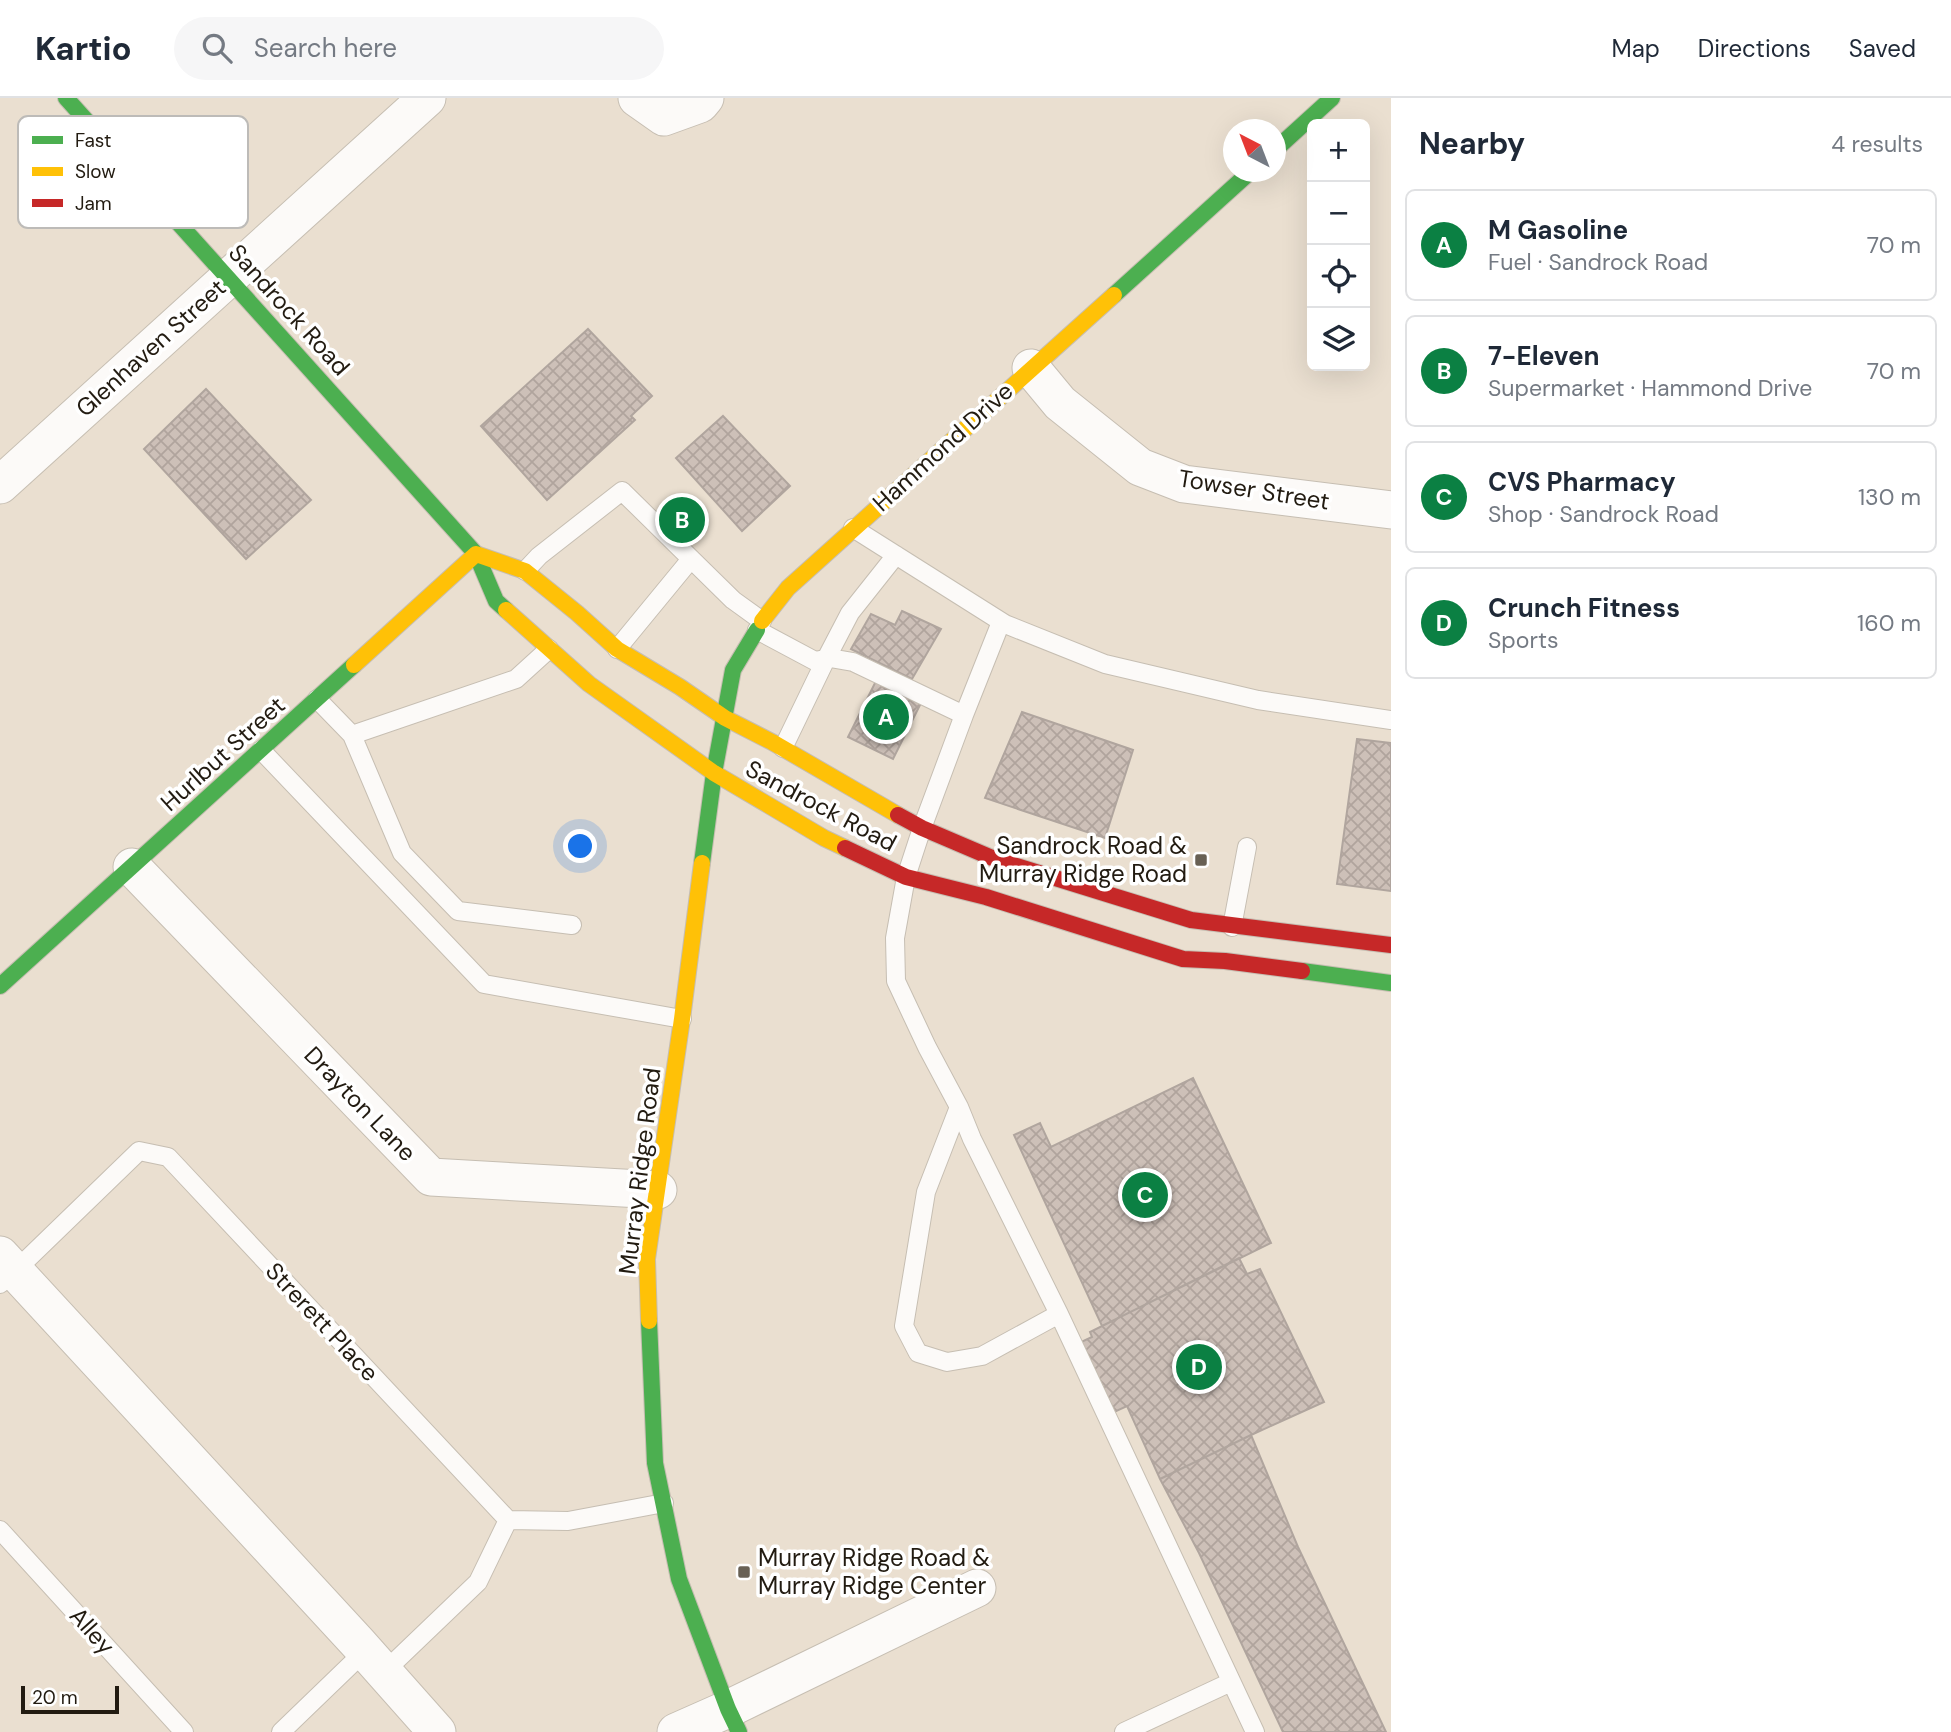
<!DOCTYPE html>
<html lang="en">
<head>
<meta charset="utf-8">
<style>
	body { margin:0; font-family:"DM Sans",sans-serif; background:#f6f6f7; color:#1f2937 }
	.controls { position:absolute; right:21px; top:21px; display:grid; overflow:hidden; border-radius:10px; box-shadow:0 7px 28px #0002 }
	.controls button { width:63px; height:63px; display:grid; place-items:center; padding:0; border:0; border-bottom:2px solid #e0e1e3; background:#fff; color:#1f2937; font:35px sans-serif }
	.compass { position:absolute; left:1223px; top:21px; width:63px; height:63px; border-radius:50%; background:#fff; box-shadow:0 7px 28px #0002; rotate:318deg }
	.scale { position:absolute; left:21px; bottom:18px; width:98px; box-sizing:border-box; padding-left:7px; border:4px solid #221b11; border-top:0; font-size:19px; line-height:24px; white-space:nowrap; color:#221b11; -webkit-text-stroke:5px #fff; paint-order:stroke }
	.you { position:absolute; left:581px; top:749px; width:24px; height:24px; margin:-18px; border:5px solid #fff; border-radius:50%; background:#1a73e8; box-shadow:0 0 0 10px #1a73e833 }
	.badge { display:grid; place-items:center; width:46px; height:46px; border-radius:50%; background:#0b8043; color:#fff; font-size:23px; font-weight:700 }
	.pin { position:absolute; translate:-50% -50%; border:4px solid #fff; box-shadow:0 2px 7px #0006 }
	.list { margin:0; padding:0; list-style:none }
	h2 { display:flex; justify-content:space-between; align-items:center; height:91px; margin:0; padding:0 28px; font-size:30px }
	h2 small { font-size:23px; font-weight:400; color:#747a83 }
	.list li { display:grid; grid-template-columns:46px 1fr auto; gap:21px; align-items:center; box-sizing:border-box; height:112px; margin:0 14px 14px; padding:0 14px; border:2px solid #e0e1e3; border-radius:10px }
	.list b { display:block; font-size:26px; white-space:nowrap }
	.list p { margin:0; font-size:23px; white-space:nowrap; color:#747a83 }
	.list em { font-size:23px; font-style:normal; color:#747a83 }
	.icon { flex:none; width:38px; height:38px; fill:none; stroke:currentColor; stroke-width:2; stroke-linecap:round; stroke-linejoin:round }
	.map { position:relative; flex:none; width:1391px; height:1634px; overflow:hidden }
	header { display:flex; align-items:center; gap:42px; box-sizing:border-box; height:98px; padding:0 35px; background:#fff; border-bottom:2px solid #e0e1e3 }
	header strong { font-size:33px }
	nav { display:flex; gap:38px; margin-inline-start:auto; font-size:24px }
	.search { width:490px; height:63px; background:#f6f6f7; display:flex; align-items:center; gap:18px; box-sizing:border-box; padding:0 24px; border-radius:38px; color:#747a83; font-size:26px }
	main { display:flex }
	aside { flex:1; background:#fff }
	.map>svg:first-child { display:block }
	.building { fill:url(#building-cross-hatch); stroke:#b0a59e; stroke-width:2 }
	.lines { fill:none; stroke-linecap:round; stroke-linejoin:round }
	.lane-casing { stroke:#c6beb2; stroke-width:20 }
	.street-casing { stroke:#c6beb2; stroke-width:39 }
	.fast-casing { stroke:#c6beb2; stroke-width:18 }
	.slow-casing { stroke:#c6beb2; stroke-width:18 }
	.jam-casing { stroke:#c6beb2; stroke-width:18 }
	.lane { stroke:#fcfaf8; stroke-width:18 }
	.street { stroke:#fcfaf8; stroke-width:37 }
	.fast { stroke:#4caf50; stroke-width:16 }
	.slow { stroke:#ffc107; stroke-width:16 }
	.jam { stroke:#c62828; stroke-width:16 }
	.poi-dot { fill:#686054; stroke:#fff; stroke-width:2.5 }
	.labels { text-anchor:middle; stroke-width:7; stroke-linejoin:round; paint-order:stroke }
	.street-label { font-size:24px; fill:#221b11; stroke:#fff }
	.poi-label { font-size:24px; fill:#221b11; stroke:#fff; text-anchor:end }
	.key { fill:#fff; stroke:#bdbbb8; stroke-width:2 }
	.key-label { font-size:19px; fill:#221b11 }
</style>
</head>
<body>
<header>
<strong>Kartio</strong>
<div class="search"><svg class="icon" aria-label="search" viewBox="0 0 24 24"><circle cx="10" cy="10" r="6"/><path d="M15 15l6 6"/></svg>Search here</div>
<nav><a>Map</a><a>Directions</a><a>Saved</a></nav>
</header>
<main>
<div class="map">
<svg width="1391" height="1634" viewBox="0 0 1391 1634">
	<defs>
		<pattern id="building-cross-hatch" width="8" height="8" patternUnits="userSpaceOnUse" patternTransform="scale(1.75)"><rect width="8" height="8" fill="#cdc0b8"/><path d="M0 0l8 8M0 8l8-8" fill="none" stroke="#b0a49d"/></pattern>
	</defs>
	<rect width="100%" height="100%" fill="#eadfd0"/>
	<path class="building" d="M 588,231 L 652,298 L 631,318 L 635,322 L 547,402 L 481,328 Z
		M 206,291 L 311,402 L 246,461 L 144,351 Z
		M 723,318 L 790,388 L 742,433 L 676,360 Z
		M 902,513 L 941,531 L 912,581 L 851,551 L 871,516 L 895,527 Z
		M 876,583 L 922,603 L 893,661 L 848,639 Z
		M 1022,614 L 1133,652 L 1105,740 L 985,700 Z
		M 1357,641 L 1391,645 L 1391,793 L 1337,786 Z
		M 1193,980 L 1271,1145 L 1102,1228 L 1014,1037 L 1040,1025 L 1051,1049 Z
		M 1239,1160 L 1247,1176 L 1260,1171 L 1324,1304 L 1251,1337 L 1160,1381 L 1127,1308 L 1112,1315 L 1079,1245 L 1092,1239 L 1090,1234 Z
		M 1251,1337 L 1298,1449 L 1386,1634 L 1283,1634 L 1199,1455 L 1160,1381 Z"/>
	<g class="lines">
		<g class="lane-casing">
			<path id="lane" d="M 853,430 L 1005,526 L 1105,566 L 1258,602 L 1391,622
				M 525,473 L 539,458 L 622,393 L 733,502 L 762,523
				M 1001,524 L 964,617 L 922,730 L 906,779 L 895,840 L 896,883 L 927,949 L 959,1009 L 972,1041 L 1059,1216 L 1255,1634
				M 757,532 L 815,563 L 830,560 L 853,564 L 964,617
				M 549,551 L 516,581 L 352,637 L 402,755 L 458,813 L 572,827
				M 617,551 L 691,461
				M 317,601 L 352,637
				M 783,650 L 826,561 L 850,515 L 896,457
				M 261,652 L 484,886 L 682,921
				M 1232,829 L 1247,749
				M 959,1009 L 926,1094 L 904,1228 L 918,1255 L 947,1264 L 982,1258 L 1059,1216
				M 0,1186 L 15,1173 L 139,1053 L 168,1059 L 508,1422 L 568,1423 L 664,1405
				M 0,1432 L 184,1634
				M 384,1574 L 478,1484 L 508,1422
				M 281,1634 L 365,1553
				M 1124,1634 L 1231,1584"/>
		</g>
		<g class="street-casing">
			<path id="street" d="M 637,0 L 664,19 L 700,6 L 705,0
				M 1031,270 L 1060,305 L 1140,369 L 1184,386 L 1391,412
				M 0,387 L 427,0
				M 132,769 L 431,1079 L 658,1092
				M 0,1157 L 358,1545 L 437,1634
				M 676,1634 L 728,1611 L 977,1490"/>
		</g>
		<g class="fast-casing">
			<path id="fast" d="M 66,0 L 476,456 L 496,503 L 506,512
				M 1276,51 L 1332,0
				M 1114,197 L 1250,74
				M 702,765 L 714,675 L 733,572 L 757,532
				M 1302,873 L 1391,885
				M 0,888 L 354,567
				M 649,1223 L 655,1365 L 679,1481 L 728,1611 L 739,1634"/>
		</g>
		<g class="slow-casing">
			<path id="slow" d="M 476,456 L 525,473 L 577,515 L 617,551 L 680,589 L 725,620 L 772,644 L 898,717
				M 506,512 L 589,586 L 714,675 L 824,740 L 845,750
				M 762,523 L 788,490 L 1114,197
				M 354,567 L 476,456
				M 649,1223 L 647,1161 L 682,921 L 702,765"/>
		</g>
		<g class="jam-casing">
			<path id="jam" d="M 898,717 L 922,730 L 997,762 L 1191,822 L 1391,847
				M 845,750 L 906,779 L 986,799 L 1183,861 L 1225,863 L 1302,873"/>
		</g>
		<use href="#lane" class="lane"/>
		<use href="#street" class="street"/>
		<use href="#fast" class="fast"/>
		<use href="#slow" class="slow"/>
		<use href="#jam" class="jam"/>
	</g>
	<g class="poi-dot">
		<rect x="1194" y="755" width="14" height="14" rx="3.5"/>
		<rect x="737" y="1467" width="14" height="14" rx="3.5"/>
	</g>
	<g class="labels">
		<g class="street-label">
			<text transform="translate(289 212) rotate(48)" y="8">Sandrock Road</text>
			<text transform="translate(151 250) rotate(-42)" y="8">Glenhaven Street</text>
			<text transform="translate(943 349) rotate(-42)" y="8">Hammond Drive</text>
			<text transform="translate(1254 392) rotate(9)" y="8">Towser Street</text>
			<text transform="translate(223 656) rotate(-42)" y="8">Hurlbut Street</text>
			<text transform="translate(821 708) rotate(28)" y="8">Sandrock Road</text>
			<text transform="translate(360 1006) rotate(46)" y="8">Drayton Lane</text>
			<text transform="translate(640 1073) rotate(-83)" y="8">Murray Ridge Road</text>
			<text transform="translate(322 1224) rotate(47)" y="8">Strerett Place</text>
			<text transform="translate(92 1533) rotate(48)" y="8">Alley</text>
		</g>
		<g class="poi-label">
			<text x="1187" y="756">Sandrock Road &amp;<tspan x="1187" dy="28">Murray Ridge Road</tspan></text>
			<text x="758" y="1468" text-anchor="start">Murray Ridge Road &amp;<tspan x="758" dy="28">Murray Ridge Center</tspan></text>
		</g>
	</g>
	<rect x="18" y="18" width="230" height="112" rx="10" class="key"/>
	<rect x="32" y="38" width="31" height="8" fill="#4caf50"/>
	<rect x="32" y="69" width="31" height="9" fill="#ffc107"/>
	<rect x="32" y="101" width="31" height="8" fill="#c62828"/>
	<g class="key-label">
		<text x="75" y="49">Fast</text>
		<text x="75" y="80">Slow</text>
		<text x="75" y="112">Jam</text>
	</g>
</svg>
<div class="controls">
<button>+</button>
<button>−</button>
<button><svg class="icon" aria-label="locate" viewBox="0 0 24 24"><circle cx="12" cy="12" r="6"/><path d="M12 2v4M12 18v4M2 12h4M18 12h4"/></svg></button>
<button><svg class="icon" aria-label="layers" viewBox="0 0 24 24"><path d="M12 4l9 5-9 5-9-5zM3 14l9 5 9-5"/></svg></button>
</div>
<svg class="compass" viewBox="-18 -18 36 36"><path d="M0-13l5 13h-10z" fill="#e53935"/><path d="M0 13l5-13h-10z" fill="#747a83"/></svg>
<div class="scale">20 m</div>
<div class="you"></div>
<div class="pin badge" style="left:886px;top:619px">A</div>
<div class="pin badge" style="left:682px;top:422px">B</div>
<div class="pin badge" style="left:1145px;top:1097px">C</div>
<div class="pin badge" style="left:1199px;top:1269px">D</div>
</div>
<aside>
<h2>Nearby<small>4 results</small></h2>
<ul class="list">
<li><span class="badge">A</span><div><b>M Gasoline</b><p>Fuel · Sandrock Road</p></div><em>70 m</em></li>
<li><span class="badge">B</span><div><b>7-Eleven</b><p>Supermarket · Hammond Drive</p></div><em>70 m</em></li>
<li><span class="badge">C</span><div><b>CVS Pharmacy</b><p>Shop · Sandrock Road</p></div><em>130 m</em></li>
<li><span class="badge">D</span><div><b>Crunch Fitness</b><p>Sports</p></div><em>160 m</em></li>
</ul>
</aside>
</main>
</body>
</html>
